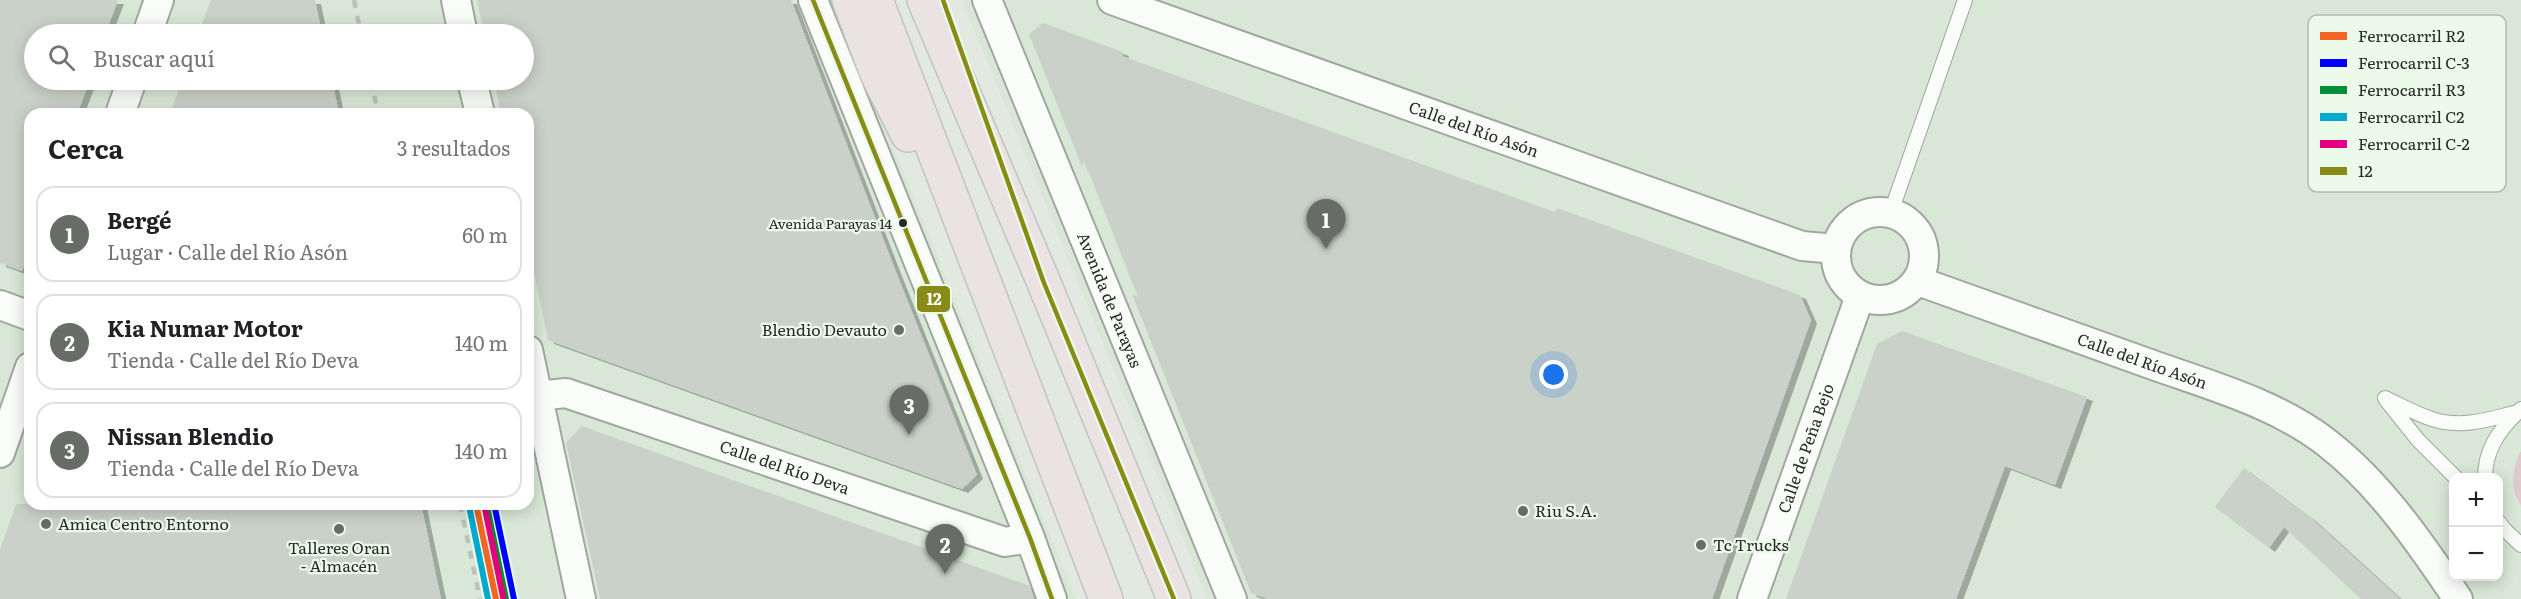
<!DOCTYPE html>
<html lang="es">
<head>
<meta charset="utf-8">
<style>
	body { margin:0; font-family:Literata,serif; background:#f2f2f2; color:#202124 }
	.controls { position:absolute; right:18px; bottom:18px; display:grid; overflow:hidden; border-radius:12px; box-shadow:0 3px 15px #0003 }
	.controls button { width:54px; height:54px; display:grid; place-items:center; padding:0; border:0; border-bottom:2px solid #e0e0e0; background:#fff; color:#202124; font:30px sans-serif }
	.you { position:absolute; left:1554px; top:375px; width:21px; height:21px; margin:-15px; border:4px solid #fff; border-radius:50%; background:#1a73e8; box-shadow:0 0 0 9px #1a73e833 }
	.badge { display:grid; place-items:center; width:39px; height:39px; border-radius:50%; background:#676d66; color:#fff; font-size:20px; font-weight:700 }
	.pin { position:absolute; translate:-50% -50px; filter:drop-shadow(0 2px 3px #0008) }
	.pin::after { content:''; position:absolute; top:32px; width:21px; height:18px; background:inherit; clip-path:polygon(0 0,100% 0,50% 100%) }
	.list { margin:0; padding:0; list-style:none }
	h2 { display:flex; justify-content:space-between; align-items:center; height:78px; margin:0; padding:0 24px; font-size:26px }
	h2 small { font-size:20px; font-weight:400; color:#757577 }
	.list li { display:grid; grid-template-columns:39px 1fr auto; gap:18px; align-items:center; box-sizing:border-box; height:96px; margin:0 12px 12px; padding:0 12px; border:2px solid #e0e0e0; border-radius:18px }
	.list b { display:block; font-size:22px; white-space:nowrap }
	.list p { margin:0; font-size:20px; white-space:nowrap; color:#757577 }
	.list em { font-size:20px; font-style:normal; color:#757577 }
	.icon { flex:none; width:33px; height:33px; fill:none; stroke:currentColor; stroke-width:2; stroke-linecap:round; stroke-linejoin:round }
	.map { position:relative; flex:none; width:2521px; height:599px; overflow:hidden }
	.search { position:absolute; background:#fff; box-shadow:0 3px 15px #0003; left:24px; top:24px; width:510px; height:66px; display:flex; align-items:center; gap:15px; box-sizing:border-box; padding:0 21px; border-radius:33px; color:#757577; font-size:22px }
	.panel { position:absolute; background:#fff; box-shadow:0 3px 15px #0003; left:24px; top:108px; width:510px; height:402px; border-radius:18px }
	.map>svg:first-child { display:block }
	.built { fill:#d8e7d6; fill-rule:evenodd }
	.green { fill:#e0c9ce }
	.building { fill:#cad1c9; filter:url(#shadow) }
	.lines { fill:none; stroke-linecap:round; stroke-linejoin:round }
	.service-casing { stroke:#a1a7a0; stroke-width:16 }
	.minor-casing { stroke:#a1a7a0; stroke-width:32 }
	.motorway-casing { stroke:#c1c4c0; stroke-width:36 }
	.service { stroke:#fafcfa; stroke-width:14 }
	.minor { stroke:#fafcfa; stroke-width:28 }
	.motorway { stroke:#eae2e3; stroke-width:33 }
	.rail { stroke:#bec0be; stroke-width:4.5; stroke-dasharray:8 8; stroke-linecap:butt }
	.bus-1-casing { stroke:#ebfae9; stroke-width:9 }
	.bus-1 { stroke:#888c16; stroke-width:4.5 }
	.rail-1-casing { stroke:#ebfae9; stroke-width:10 }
	.rail-2-casing { stroke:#ebfae9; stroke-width:10 }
	.rail-3-casing { stroke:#ebfae9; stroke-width:10 }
	.rail-4-casing { stroke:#ebfae9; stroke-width:10 }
	.rail-5-casing { stroke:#ebfae9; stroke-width:10 }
	.rail-1 { stroke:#f26522; stroke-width:6 }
	.rail-2 { stroke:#00f; stroke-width:6 }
	.rail-3 { stroke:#028d38; stroke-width:6 }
	.rail-4 { stroke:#00a9ce; stroke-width:6 }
	.rail-5 { stroke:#e5007d; stroke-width:6 }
	.bus-dot { fill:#252a24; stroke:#ebfae9; stroke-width:2 }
	.poi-dot { fill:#676d66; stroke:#ebfae9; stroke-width:2 }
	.labels { text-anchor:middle; stroke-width:4.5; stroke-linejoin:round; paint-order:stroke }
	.bus-label { font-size:14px; fill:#252a24; stroke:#ebfae9; text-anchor:end }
	.street-label { font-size:16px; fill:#252a24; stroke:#ebfae9 }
	.poi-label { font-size:16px; fill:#252a24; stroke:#ebfae9; text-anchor:start }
	.key { fill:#ebfae9; stroke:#b0bcae; stroke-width:1.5 }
	.key-label { font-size:16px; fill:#252a24 }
	.line-badge { stroke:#ebfae9; stroke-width:2 }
	.badge-label { font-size:16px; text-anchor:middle; font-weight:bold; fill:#fff }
</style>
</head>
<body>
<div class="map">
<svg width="2521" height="599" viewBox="0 0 2521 599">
	<defs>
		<filter id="shadow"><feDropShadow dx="6" dy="4" stdDeviation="0" flood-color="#0004"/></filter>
	</defs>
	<rect width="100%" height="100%" fill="#e1e9e0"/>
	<path class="built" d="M 0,0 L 834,0 L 1076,599 L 0,599 ZM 34,34 L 524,34 L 524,80 L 34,80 ZM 30,114 L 528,114 L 528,504 L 30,504 Z
		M 962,0 L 2521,0 L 2521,599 L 1208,599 ZM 2454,478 L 2498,478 L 2498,576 L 2454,576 Z"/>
	<path class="green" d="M 2521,451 L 2521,505 C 2509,489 2512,467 2521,451 Z"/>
	<path class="building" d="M 0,0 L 118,0 L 105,34 L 34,34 L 34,80 L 90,80 L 77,114 L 30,114 L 30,249 L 22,271 L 0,263 Z
		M 211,0 L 315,0 L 322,34 L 198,34 Z
		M 477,0 L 791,0 L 894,267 L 977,475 L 962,489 L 548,340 L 528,243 L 528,114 L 501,114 L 494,80 L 524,80 L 524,34 L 484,34 Z
		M 1043,23 L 1123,52 L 1122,56 L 1394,154 L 1555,212 L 1557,208 L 1800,295 L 1811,320 L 1712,599 L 1268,599 L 1251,593 L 1132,294 L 1138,297 L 1084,160 L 1082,167 L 1029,34 Z
		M 182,80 L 332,80 L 339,114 L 170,114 Z
		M 1902,331 L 2087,397 L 2055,485 L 2005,466 L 1956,599 L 1786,599 L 1877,344 Z
		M 582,426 L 1030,586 L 1034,599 L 600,599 L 566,443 Z
		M 2244,468 L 2311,518 L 2400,599 L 2361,599 L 2284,527 L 2269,548 L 2215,507 Z
		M 16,504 L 421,504 L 441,599 L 0,599 L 0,550 Z"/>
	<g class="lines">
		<g class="service-casing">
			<path id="service" d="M 1891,212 L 1965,0
				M 2385,398 C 2400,405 2416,414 2432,419 C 2461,429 2490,419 2518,412 L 2521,409
				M 2386,400 L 2418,440 L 2456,478
				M 2485,478 C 2485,451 2498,431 2517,413
				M 2498,521 L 2504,529 L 2521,545"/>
		</g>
		<g class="minor-casing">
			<g id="minor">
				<path d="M 456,0 L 463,34"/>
				<path d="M 813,0 L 1030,538 L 1052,599"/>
				<path id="s1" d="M 987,0 L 1232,599"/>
				<path id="s2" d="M 1112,0 L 1802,246 L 1836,249"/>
				<path d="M 147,34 L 159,0"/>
				<path d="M 472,80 L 480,114"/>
				<path d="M 120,114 L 132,80"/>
				<circle cx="1880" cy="256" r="44"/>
				<path id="s3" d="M 1918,281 C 1996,309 2075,337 2153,365 C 2212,386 2277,404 2327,443 C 2380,484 2421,544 2458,599"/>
				<path d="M 0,305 L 30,316"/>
				<path d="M 528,350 L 581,599"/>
				<path id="s4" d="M 537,396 L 566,393 L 1005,542 L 1030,538"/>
				<path d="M 0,453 L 30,367"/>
				<path id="s5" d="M 1752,599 L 1860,296"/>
			</g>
		</g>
		<g class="motorway-casing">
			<path id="motorway" d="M 849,0 L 877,74 L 908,135
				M 876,0 L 1106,599
				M 924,0 L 1044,283 L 1174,599"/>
		</g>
		<use href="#service" class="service"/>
		<use href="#minor" class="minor"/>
		<use href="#motorway" class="motorway"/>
		<path class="rail" d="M 354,0 L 361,34
			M 371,80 L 378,114
			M 460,504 L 480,599"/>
		<g class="bus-1-casing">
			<path id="bus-1" d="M 813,0 L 1030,538 L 1052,599
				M 943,0 L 1044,283 L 1174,599"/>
		</g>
		<use href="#bus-1" class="bus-1"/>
		<g class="rail-1-casing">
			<path id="rail-1" d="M 476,504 L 496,599"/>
		</g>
		<g class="rail-2-casing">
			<path id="rail-2" d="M 494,504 L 514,599"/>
		</g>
		<g class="rail-3-casing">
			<path id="rail-3" d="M 487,506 L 506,599"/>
		</g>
		<g class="rail-4-casing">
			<path id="rail-4" d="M 469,506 L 488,599"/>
		</g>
		<g class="rail-5-casing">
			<path id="rail-5" d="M 484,504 L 503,597"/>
		</g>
		<use href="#rail-1" class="rail-1"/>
		<use href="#rail-2" class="rail-2"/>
		<use href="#rail-3" class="rail-3"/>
		<use href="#rail-4" class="rail-4"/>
		<use href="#rail-5" class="rail-5"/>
	</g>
	<circle class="bus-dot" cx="903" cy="223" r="5"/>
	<g class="poi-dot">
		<circle cx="899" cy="330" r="6"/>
		<circle cx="1523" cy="511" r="6"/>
		<circle cx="46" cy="524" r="6"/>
		<circle cx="339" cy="529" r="6"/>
		<circle cx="1701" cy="545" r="6"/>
	</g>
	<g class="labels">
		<g class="bus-label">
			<text x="892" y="229">Avenida Parayas 14</text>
		</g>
		<g class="street-label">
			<text dy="6" stroke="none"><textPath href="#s2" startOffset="384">Calle del Río Asón</textPath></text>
			<text dy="6" stroke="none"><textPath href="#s1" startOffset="324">Avenida de Parayas</textPath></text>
			<text dy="6" stroke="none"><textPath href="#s3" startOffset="238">Calle del Río Asón</textPath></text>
			<text dy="6" stroke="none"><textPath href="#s5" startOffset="160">Calle de Peña Bejo</textPath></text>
			<text dy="6" stroke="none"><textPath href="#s4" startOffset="260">Calle del Río Deva</textPath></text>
		</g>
		<g class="poi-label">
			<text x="887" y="336" text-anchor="end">Blendio Devauto</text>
			<text x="1535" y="517">Riu S.A.</text>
			<text x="58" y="530">Amica Centro Entorno</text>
			<text x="1713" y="551">Tc Trucks</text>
			<text x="339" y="554" text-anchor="middle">Talleres Oran<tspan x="339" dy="18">- Almacén</tspan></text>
		</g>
	</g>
	<rect x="2308" y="15" width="198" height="177" rx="9" class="key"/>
	<rect x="2320" y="32" width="27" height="8" fill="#f26522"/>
	<rect x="2320" y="59" width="27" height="8" fill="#00f"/>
	<rect x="2320" y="86" width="27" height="8" fill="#028d38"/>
	<rect x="2320" y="113" width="27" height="8" fill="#00a9ce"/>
	<rect x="2320" y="140" width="27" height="8" fill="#e5007d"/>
	<rect x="2320" y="167" width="27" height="8" fill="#888c16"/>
	<g class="key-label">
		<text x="2358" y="42">Ferrocarril R2</text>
		<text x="2358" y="69">Ferrocarril C-3</text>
		<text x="2358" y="96">Ferrocarril R3</text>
		<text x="2358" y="123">Ferrocarril C2</text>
		<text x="2358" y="150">Ferrocarril C-2</text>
		<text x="2358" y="177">12</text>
	</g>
	<rect class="line-badge" x="916" y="285" width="35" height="28" rx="6" fill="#888c16"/>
	<g class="badge-label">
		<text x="934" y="305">12</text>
	</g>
</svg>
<div class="controls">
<button>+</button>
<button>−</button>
</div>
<div class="you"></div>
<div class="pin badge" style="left:1326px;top:249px">1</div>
<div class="pin badge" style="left:945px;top:574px">2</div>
<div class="pin badge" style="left:909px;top:435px">3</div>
<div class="search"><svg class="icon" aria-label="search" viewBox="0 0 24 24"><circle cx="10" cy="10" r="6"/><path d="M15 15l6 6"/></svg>Buscar aquí</div>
<section class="panel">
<h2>Cerca<small>3 resultados</small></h2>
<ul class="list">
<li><span class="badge">1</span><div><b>Bergé</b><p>Lugar · Calle del Río Asón</p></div><em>60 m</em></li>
<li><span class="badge">2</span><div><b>Kia Numar Motor</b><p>Tienda · Calle del Río Deva</p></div><em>140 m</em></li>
<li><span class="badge">3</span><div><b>Nissan Blendio</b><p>Tienda · Calle del Río Deva</p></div><em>140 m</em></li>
</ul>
</section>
</div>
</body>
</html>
